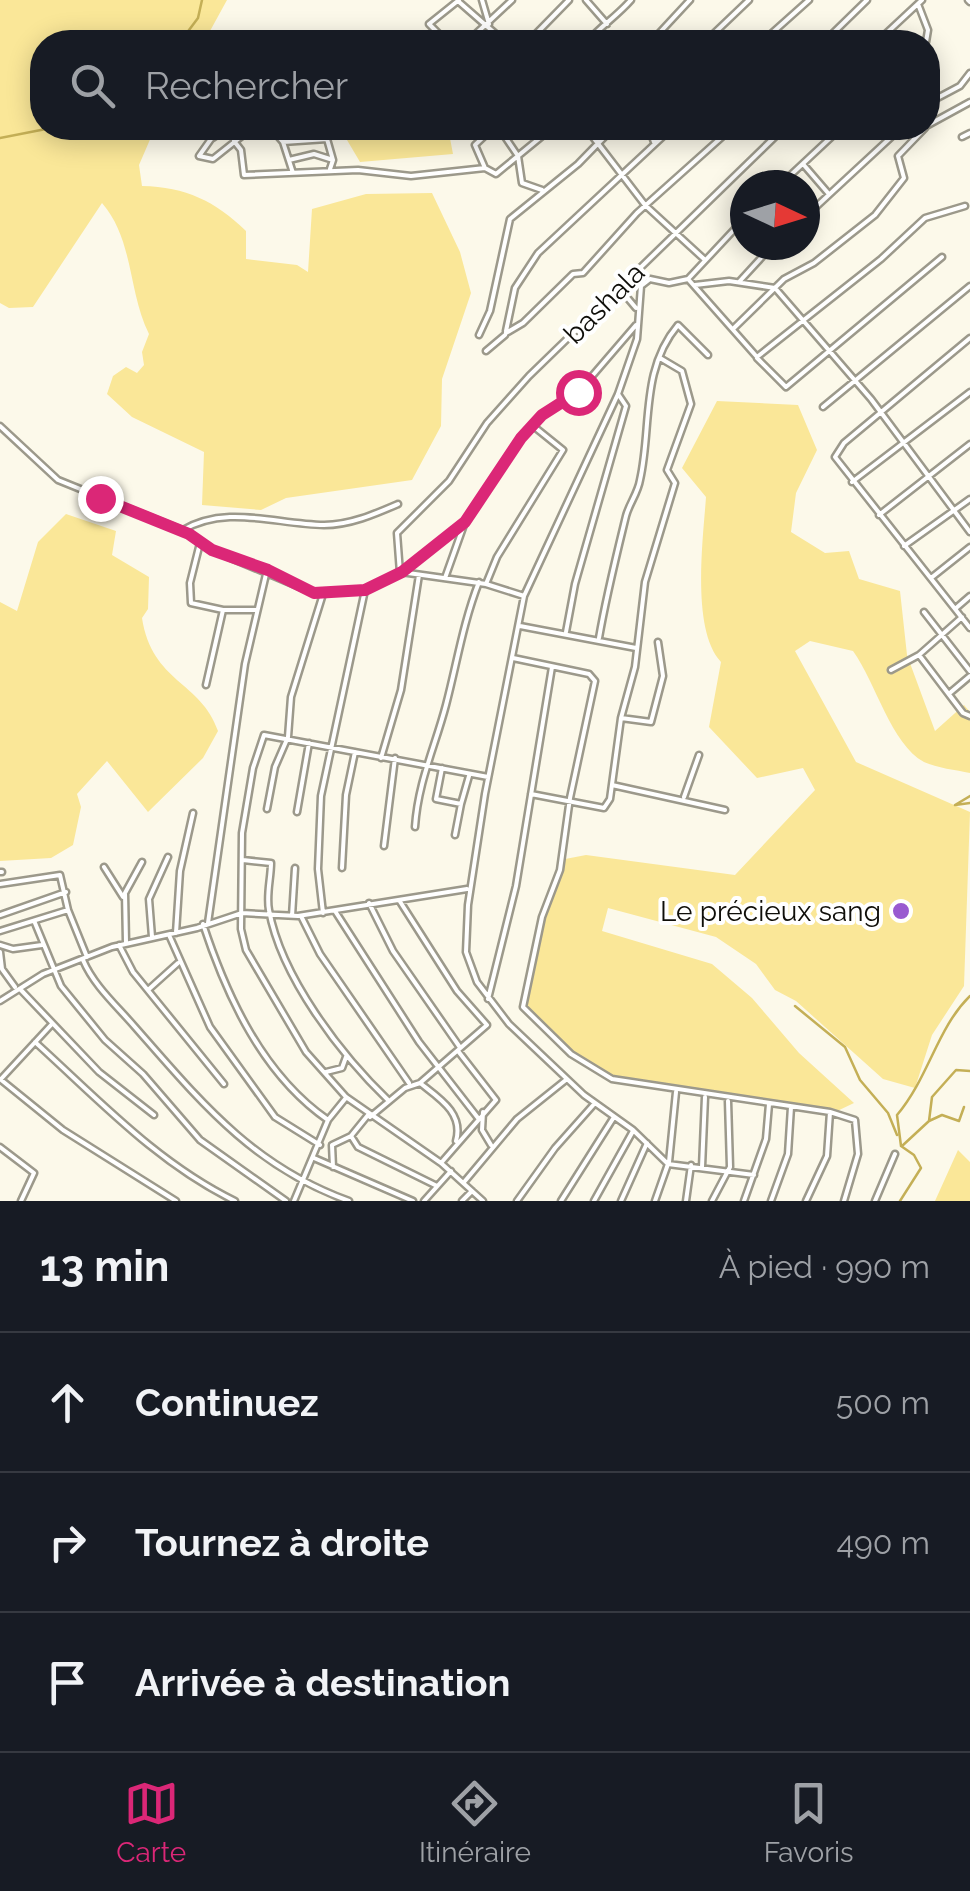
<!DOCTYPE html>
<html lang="fr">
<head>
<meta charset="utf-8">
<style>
	body { margin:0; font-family:Raleway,sans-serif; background:#242831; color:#f1f3f6 }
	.compass { position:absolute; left:730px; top:170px; width:90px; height:90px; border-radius:50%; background:#171b24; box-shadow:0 5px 25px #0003; rotate:94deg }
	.stop { position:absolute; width:30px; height:30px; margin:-22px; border:8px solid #db2777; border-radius:50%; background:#fff }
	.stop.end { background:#db2777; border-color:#fff; box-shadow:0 2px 10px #0008 }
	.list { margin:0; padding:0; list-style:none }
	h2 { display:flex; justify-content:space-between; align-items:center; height:130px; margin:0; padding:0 40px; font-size:42px }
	h2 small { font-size:32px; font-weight:400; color:#9ea1a6 }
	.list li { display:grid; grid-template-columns:65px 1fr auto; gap:30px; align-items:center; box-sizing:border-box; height:140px; padding:0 40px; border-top:2px solid #363941 }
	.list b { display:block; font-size:38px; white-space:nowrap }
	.list em { font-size:32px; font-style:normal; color:#9ea1a6 }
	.icon { flex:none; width:55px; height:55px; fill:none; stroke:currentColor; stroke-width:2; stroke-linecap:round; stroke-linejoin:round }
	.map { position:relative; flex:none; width:970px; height:1201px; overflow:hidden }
	.search { position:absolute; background:#171b24; box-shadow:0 5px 25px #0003; left:30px; right:30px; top:30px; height:110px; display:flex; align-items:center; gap:25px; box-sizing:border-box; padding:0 35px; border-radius:40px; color:#9ea1a6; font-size:38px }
	.sheet { height:550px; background:#171b24 }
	nav { display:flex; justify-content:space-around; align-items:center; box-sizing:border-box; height:140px; border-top:2px solid #363941; background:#171b24; font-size:28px; color:#9ea1a6 }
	nav a { display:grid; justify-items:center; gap:5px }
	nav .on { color:#db2777 }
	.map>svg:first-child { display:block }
	.green { fill:#fae798 }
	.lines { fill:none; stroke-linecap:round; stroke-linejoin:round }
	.stream { stroke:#c4af56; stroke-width:2.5 }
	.street-casing { stroke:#9c998b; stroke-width:9 }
	.street { stroke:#fff; stroke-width:4 }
	.route { stroke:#db2777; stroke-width:12 }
	.poi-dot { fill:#995ad0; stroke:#fff; stroke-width:4 }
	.labels { text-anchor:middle; stroke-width:8; stroke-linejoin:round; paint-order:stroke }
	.street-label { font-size:28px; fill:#0f0e09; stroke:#fff }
	.poi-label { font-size:28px; fill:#0f0e09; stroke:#fff; text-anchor:end }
</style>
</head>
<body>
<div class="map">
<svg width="970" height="1201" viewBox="0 0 970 1201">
	<rect width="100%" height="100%" fill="#fcf9ea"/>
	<path class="green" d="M 0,0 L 227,0 L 210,31 L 239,42 L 42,42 L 42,128 L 155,128 L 139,165 L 142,186 C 186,187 215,201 246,231 L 246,259 L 297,265 L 308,272 L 312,209 L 366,194 L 432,193 L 460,252 L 471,293 L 442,379 L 441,426 L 412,480 L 286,498 L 261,510 L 202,505 L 204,452 L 132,417 L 107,394 L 113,376 L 126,367 L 137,373 L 144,365 L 142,352 L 149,334 C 128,292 134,240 102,203 L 33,307 L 9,308 L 0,303 Z
		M 288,128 L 448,128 L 453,154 L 360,162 L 347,140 L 289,132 Z
		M 717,401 L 798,405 L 817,450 L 796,493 L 791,532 L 825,553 L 849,551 L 859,579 L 900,591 L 907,655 L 935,731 L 964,705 L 970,712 L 970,773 C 956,770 937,768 924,762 C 891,744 876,683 853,651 L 810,641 L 795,651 L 856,762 L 970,812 L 964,986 L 932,1035 L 915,1088 L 883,1079 L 796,1001 L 775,990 L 756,964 L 716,937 L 608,908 L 602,931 L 712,964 L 752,998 L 799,1053 L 854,1103 L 833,1113 L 617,1080 L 590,1067 L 523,1007 L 543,911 L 560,860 L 586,855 L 735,875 L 815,790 L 803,768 L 757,778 L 709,727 L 721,662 C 691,630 703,540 706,497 L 682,468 Z
		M 66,514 L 116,531 L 112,555 L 149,577 L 148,609 L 142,618 C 152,683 201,681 218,731 L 203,758 L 148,812 L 107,761 L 77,794 L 81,807 L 73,845 L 51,858 L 0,861 L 0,602 L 17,611 L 38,542 Z
		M 958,1150 L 970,1162 L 970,1201 L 935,1201 Z"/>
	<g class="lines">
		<path class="stream" d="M 180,42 L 198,18 L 202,0
			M 0,138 L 51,128
			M 970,796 L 955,805 L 970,803
			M 795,1006 L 845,1047 L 860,1080 L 888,1113 L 897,1135
			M 929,1121 L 942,1115 L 959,1121 L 964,1107
			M 902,1146 L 929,1121 L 932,1097 L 956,1070 L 970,1071
			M 900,1201 L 921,1168 L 914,1155 L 901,1146 L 897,1115 C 929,1077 937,1028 970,996"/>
		<g class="street-casing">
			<path id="street" d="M 482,0 L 489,24
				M 586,0 L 607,24
				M 968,0 L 970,2
				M 458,1 L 505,42
				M 918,4 L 928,30 L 926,42
				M 447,42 L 429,24 L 459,0
				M 467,42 L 512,0
				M 528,42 L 569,0
				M 587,42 C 601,26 617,16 631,0
				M 651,42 L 690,0
				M 705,42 L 749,0
				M 762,42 L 809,0
				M 824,42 L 867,0
				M 877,42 L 922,0
				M 928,103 L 960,86 L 970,73
				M 928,125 L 970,102
				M 228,128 L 211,139 L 199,156 L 213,159 L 252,128
				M 271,128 L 283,142 L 293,173
				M 499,128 L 518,156 L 522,183 L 542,190
				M 586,128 L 645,205 L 704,259
				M 649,128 L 654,142
				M 962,137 L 970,133
				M 234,141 L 241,150 L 244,175 L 358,170 L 411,176 L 485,168 L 475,145 L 493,128
				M 283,142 L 327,139 L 333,160
				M 289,160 L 314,154 L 333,160 L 330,169
				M 803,164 L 828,193
				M 485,168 L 496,174 L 552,128
				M 780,185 L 841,128
				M 805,217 L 901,128
				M 745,218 L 688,279 L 757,357 L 881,259 L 925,218 L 965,206
				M 688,279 L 669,283 L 650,279 L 641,286 L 637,339 L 618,394 L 524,596 L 485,794 L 468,905 L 466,952 L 477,982 L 509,1024 L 584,1095 L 633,1130 L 668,1164 L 754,1175
				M 739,282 L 773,245
				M 695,285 L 729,281 L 775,288 L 871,399 L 970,532
				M 620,289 L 636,308
				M 734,328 L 784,279 L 814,263 L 875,215 L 904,178 L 898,156 L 925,128
				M 506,331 L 515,288 L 538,253 L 672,128
				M 506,333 L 523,323 L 573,274 L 583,273 L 637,213 L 732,128
				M 479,335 L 490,311 L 510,219 L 578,164 L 613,128
				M 970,338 L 844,443 L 835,457 L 970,628
				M 486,351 L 505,335
				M 757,358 L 786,387 L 942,257
				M 823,407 L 970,286
				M 0,426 L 58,480 L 189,533 L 212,550 L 314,593 L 365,590 L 401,572 L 465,522 L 521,437 L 542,415 L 581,389 L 636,325
				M 852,482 L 970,392
				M 879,515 L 970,444
				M 181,531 C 226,504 274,524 324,525 C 350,525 375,514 398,504
				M 200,543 L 190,583 L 191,603 L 223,610
				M 904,546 L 970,499
				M 401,572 L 486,584 L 524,596
				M 400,573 L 397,533 L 449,481 L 487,423 L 529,376 L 784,128
				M 445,578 L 465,522
				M 931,578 L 970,547
				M 486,584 L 497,557 L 563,450 L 532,425
				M 955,609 L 970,596
				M 924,612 L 970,671
				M 520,626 L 636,648
				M 566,632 L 575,584 L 626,406 L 618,394
				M 599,638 C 606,597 616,557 626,516 C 629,504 638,493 640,480 C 652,428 640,370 678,325 L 708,355
				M 919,655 L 963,713 L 970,716
				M 513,658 L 589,674 L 595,681 L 570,798 L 560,870 L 542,917 L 523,1007 L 571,1054 L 612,1079 L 830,1112 L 855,1120 L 858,1154 L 844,1201
				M 891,670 L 919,655 L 962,617
				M 206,685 L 223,610 L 257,610
				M 951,692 L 970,676
				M 621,718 L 651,722 L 663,676 L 658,642
				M 381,758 L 401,690 L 419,575
				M 442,768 L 436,799 L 461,804 L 469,776
				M 612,785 L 725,810
				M 531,794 L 604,808 L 610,799 L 621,718 L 635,667 L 645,582 L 675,483 L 667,470 L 691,404 L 682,371 L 660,358
				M 684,797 L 699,755
				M 267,809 L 275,767 L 288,737 L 291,697 L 323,594
				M 297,812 L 309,743
				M 415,827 C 418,782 435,747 446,705 C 457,663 463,623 479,582
				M 455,835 L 461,804
				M 384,846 L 395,758
				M 243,860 L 271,863 C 271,878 266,895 269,910 C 281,977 341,1055 389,1101
				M 104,867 L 123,897
				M 342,868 L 346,795 L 355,752
				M 0,872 L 2,872
				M 0,884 L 60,875 L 68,910 L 87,957
				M 369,903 L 393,951 L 459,1046
				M 335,911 L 419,1042 L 478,1118
				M 323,913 L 318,869 L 321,796 L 365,590
				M 0,915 L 66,892
				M 292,916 L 295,868
				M 301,916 L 320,954 L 409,1083
				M 35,923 L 61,986 L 105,1040 L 143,1074 L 200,1140 L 286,1201
				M 208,923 L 245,664 L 267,570
				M 203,924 C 227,997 263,1075 328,1120
				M 0,931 L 68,910
				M 176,933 L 180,871 L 193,813
				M 169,935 L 210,1027 L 275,1117 L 320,1145
				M 152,937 L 149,899 L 168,857
				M 126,942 L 125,893 L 142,862
				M 0,945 L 13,949 L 42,945
				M 119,945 L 133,972 L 224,1084
				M 0,952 L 2,969 L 15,987
				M 83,960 C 94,986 117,1006 135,1027 C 200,1101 252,1166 349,1201
				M 20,989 L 99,1072 L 154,1115
				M 148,990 L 178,963
				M 488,999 L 516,886 L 552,667
				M 0,1001 L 43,974 L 112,947 L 197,928 L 242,913 L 298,916 L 467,889
				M 35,1042 C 98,1099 157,1163 235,1201
				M 326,1072 L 342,1068 L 346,1057
				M 0,1079 L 63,1130 L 176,1201
				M 1,1079 L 51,1025
				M 420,1083 C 439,1098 464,1113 456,1141
				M 483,1112 L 482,1130 L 491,1145
				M 370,1117 L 405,1088 L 420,1083 L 487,1025 L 457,991 L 399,900
				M 351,1136 L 358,1147 L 437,1186
				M 0,1147 L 34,1173 L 21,1201
				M 314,1158 L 413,1201
				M 669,1162 L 676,1092
				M 441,1163 L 496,1100 L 458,1051
				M 333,1167 L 332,1145 L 351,1136 L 368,1115
				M 702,1167 L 705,1097
				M 465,1181 L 517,1119 L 567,1079
				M 294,1201 L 328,1120 L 345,1099
				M 424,1201 L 451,1171
				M 462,1201 L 472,1191
				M 483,1201 L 441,1163 L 346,1097 L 306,1052 L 246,950 L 241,929 L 242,833 L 253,768 L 264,735 L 488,777
				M 517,1201 L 555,1148 L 595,1103
				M 561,1201 L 614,1117
				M 594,1201 L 633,1131
				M 621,1201 L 647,1143
				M 655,1201 L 668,1164
				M 686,1201 L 691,1165
				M 712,1201 L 730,1167 L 728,1101
				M 744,1201 L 766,1139 L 769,1104
				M 771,1201 L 788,1154 L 791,1107
				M 806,1201 L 827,1156 L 830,1112
				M 875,1201 L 895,1154"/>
		</g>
		<use href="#street" class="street"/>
	</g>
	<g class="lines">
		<path class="route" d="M 100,498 L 189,534 L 212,550 L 268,570 L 314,593 L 365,590 L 402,572 L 465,522 L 521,438 L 542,415 L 578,392"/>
	</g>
	<circle class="poi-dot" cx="901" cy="911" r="10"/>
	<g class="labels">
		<g class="street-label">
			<text transform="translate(604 303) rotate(-45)" y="10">bashala</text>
		</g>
		<g class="poi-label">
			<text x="881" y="921">Le précieux sang</text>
		</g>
	</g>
</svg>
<svg class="compass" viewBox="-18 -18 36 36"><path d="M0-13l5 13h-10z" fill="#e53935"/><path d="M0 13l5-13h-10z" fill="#9ea1a6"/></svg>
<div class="stop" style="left:578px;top:392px"></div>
<div class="stop end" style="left:100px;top:498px"></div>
<div class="search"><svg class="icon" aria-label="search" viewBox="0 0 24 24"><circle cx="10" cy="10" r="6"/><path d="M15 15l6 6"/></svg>Rechercher</div>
</div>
<section class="sheet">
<h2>13 min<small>À pied · 990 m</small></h2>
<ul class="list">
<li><svg class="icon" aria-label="ahead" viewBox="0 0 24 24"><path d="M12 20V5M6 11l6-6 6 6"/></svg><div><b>Continuez</b></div><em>500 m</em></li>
<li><svg class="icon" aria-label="right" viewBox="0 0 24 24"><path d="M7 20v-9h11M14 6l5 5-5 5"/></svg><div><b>Tournez à droite</b></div><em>490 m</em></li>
<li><svg class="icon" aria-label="arrive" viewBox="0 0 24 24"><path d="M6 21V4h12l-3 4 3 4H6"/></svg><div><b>Arrivée à destination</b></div></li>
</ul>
</section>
<nav>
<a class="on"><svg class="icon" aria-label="map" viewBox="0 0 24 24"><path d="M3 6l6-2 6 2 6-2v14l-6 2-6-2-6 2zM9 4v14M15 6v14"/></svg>Carte</a>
<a><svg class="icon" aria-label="directions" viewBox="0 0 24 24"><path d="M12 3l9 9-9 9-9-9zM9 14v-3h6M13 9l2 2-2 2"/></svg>Itinéraire</a>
<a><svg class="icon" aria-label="saved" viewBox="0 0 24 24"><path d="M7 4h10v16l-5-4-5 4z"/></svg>Favoris</a>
</nav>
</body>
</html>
